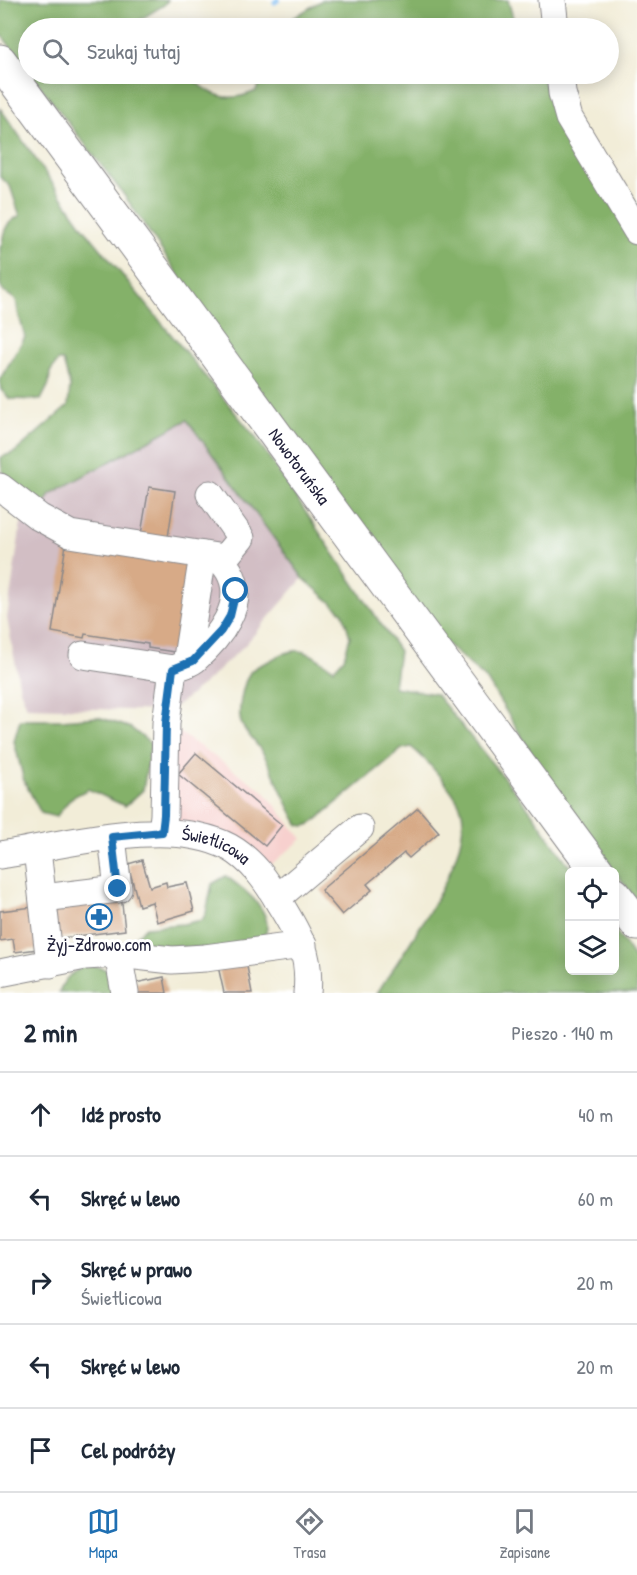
<!DOCTYPE html>
<html lang="pl">
<head>
<meta charset="utf-8">
<style>
	body { margin:0; font-family:"Patrick Hand",sans-serif; background:#f6f6f7; color:#1f2937 }
	.controls { position:absolute; right:18px; bottom:18px; display:grid; overflow:hidden; border-radius:9px; box-shadow:0 3px 15px #0003 }
	.controls button { width:54px; height:54px; display:grid; place-items:center; padding:0; border:0; border-bottom:2px solid #e0e1e3; background:#fff; color:#1f2937; font:30px sans-serif }
	.stop { position:absolute; width:18px; height:18px; margin:-14px; border:4px solid #1f6fb2; border-radius:50%; background:#fff }
	.stop.end { background:#1f6fb2; border-color:#fff; box-shadow:0 2px 6px #0008 }
	.list { margin:0; padding:0; list-style:none }
	h2 { display:flex; justify-content:space-between; align-items:center; height:78px; margin:0; padding:0 24px; font-size:26px }
	h2 small { font-size:20px; font-weight:400; color:#747a83 }
	.list li { display:grid; grid-template-columns:39px 1fr auto; gap:18px; align-items:center; box-sizing:border-box; height:84px; padding:0 24px; border-top:2px solid #e0e1e3 }
	.list b { display:block; font-size:22px; white-space:nowrap }
	.list p { margin:0; font-size:20px; white-space:nowrap; color:#747a83 }
	.list em { font-size:20px; font-style:normal; color:#747a83 }
	.icon { flex:none; width:33px; height:33px; fill:none; stroke:currentColor; stroke-width:2; stroke-linecap:round; stroke-linejoin:round }
	.map { position:relative; flex:none; width:637px; height:993px; overflow:hidden }
	.search { position:absolute; background:#fff; box-shadow:0 3px 15px #0003; left:18px; right:18px; top:18px; height:66px; display:flex; align-items:center; gap:15px; box-sizing:border-box; padding:0 21px; border-radius:33px; color:#747a83; font-size:22px }
	.sheet { height:498px; background:#fff }
	nav { display:flex; justify-content:space-around; align-items:center; box-sizing:border-box; height:84px; border-top:2px solid #e0e1e3; background:#fff; font-size:16px; color:#747a83 }
	nav a { display:grid; justify-items:center; gap:3px }
	nav .on { color:#1f6fb2 }
	.map>svg:first-child { display:block }
	.built { fill:#f7d0ce }
	.industrial { fill:#d2bec4 }
	.forest { fill:#84b169; stroke:#536a52; stroke-width:1.5 }
	.lines { fill:none; stroke-linecap:round; stroke-linejoin:round }
	.stream { stroke:#7fbdf2; stroke-width:5 }
	.building { fill:#d7aa87 }
	.minor-casing { stroke:#8a888a; stroke-width:29 }
	.major-casing { stroke:#8a888a; stroke-width:35 }
	.minor { stroke:#fff; stroke-width:27 }
	.major { stroke:#fff; stroke-width:33 }
	.route { stroke:#1f6fb2; stroke-width:8 }
	.labels { text-anchor:middle; stroke-width:6; stroke-linejoin:round; paint-order:stroke }
	.street-label { font-size:18px; fill:#22223b; stroke:#fff }
	.poi-label { font-size:18px; fill:#22223b; stroke:#fff }
</style>
</head>
<body>
<div class="map">
<svg width="637" height="993" viewBox="0 0 637 993">
	<rect width="100%" height="100%" fill="#fff"/>
	<filter id="ink" filterUnits="userSpaceOnUse"><feTurbulence type="fractalNoise" baseFrequency=".0167" numOctaves="2"/><feDisplacementMap in="SourceGraphic" scale="12" xChannelSelector="R" yChannelSelector="G"/><feConvolveMatrix kernelMatrix="1 2 1 2 8 2 1 2 1" color-interpolation-filters="sRGB"/></filter>
	<filter id="wash" filterUnits="userSpaceOnUse"><feTurbulence type="fractalNoise" baseFrequency=".008" numOctaves="4" result="noise"/><feDisplacementMap in="SourceGraphic" scale="24" xChannelSelector="R" yChannelSelector="G"/><feGaussianBlur stdDeviation="1.35" result="paint"/><feColorMatrix in="noise" values="0 0 0 0 0 0 0 0 0 0 0 0 0 0 0 0 0 1.4 0 .05"/><feComposite in="paint" operator="in"/></filter>
	<g filter="url(#wash)">
		<rect width="100%" height="100%" fill="#f2edd8"/>
		<path class="built" d="M 166,723 L 264,791 L 302,839 L 260,874 L 163,825 Z"/>
		<path class="industrial" d="M 186,420 L 303,578 L 245,645 L 203,685 L 174,708 L 162,711 L 27,707 L 20,689 L 7,618 L 21,523 L 43,507 L 50,494 Z"/>
		<path class="forest" d="M 0,0 L 168,0 L 164,5 L 138,21 L 137,28 L 28,28 L 28,70 L 0,33 Z
			M 322,0 L 508,0 L 516,28 L 282,28 L 293,18 Z
			M 31,74 L 186,74 C 210,94 225,105 256,91 L 259,84 L 258,74 L 539,74 L 603,190 L 637,244 L 637,901 L 556,793 L 487,680 L 429,628 L 260,395 L 124,195 Z
			M 0,108 L 83,227 L 256,438 L 399,651 L 394,687 L 436,694 L 530,810 L 573,871 L 570,872 L 570,970 L 614,970 L 615,930 L 637,962 L 637,993 L 377,993 C 404,951 471,861 462,812 C 459,795 425,758 411,747 L 402,749 L 311,824 L 305,826 L 299,825 C 285,803 277,778 264,755 C 258,744 247,735 242,725 C 236,713 243,682 251,671 C 255,667 262,664 267,662 C 300,642 305,651 334,669 L 344,658 L 350,637 L 343,613 L 303,578 L 187,420 L 50,494 L 43,507 C 20,494 0,487 1,457 L 15,452 L 68,406 L 70,386 L 63,361 L 58,361 L 50,372 L 49,384 L 41,400 L 10,399 L 1,390 L 0,379 L 25,337 L 18,312 L 16,300 L 3,291 L 0,285 L 0,247 L 2,245 C 3,231 6,222 20,216 L 10,186 L 0,177 Z
			M 98,717 L 131,728 L 151,744 L 143,790 L 125,806 L 88,789 L 71,798 L 56,817 L 41,813 L 24,781 L 14,741 L 20,720 L 61,720 Z
			M 226,876 C 246,891 281,915 261,943 L 223,949 L 133,946 L 134,938 L 146,927 L 183,924 L 202,920 L 206,913 L 212,884 Z
			M 86,965 C 110,967 111,971 119,993 L 59,993 C 63,978 73,972 86,965 Z"/>
		<g class="lines">
			<path class="stream" d="M 275,2 L 278,0"/>
		</g>
		<g id="blocks">
			<path class="building" d="M 149,487 L 175,491 L 167,544 L 140,540 Z
				M 67,538 L 196,559 L 181,653 L 148,648 L 148,644 L 85,634 L 84,638 L 52,632 Z
				M 196,753 L 282,825 L 265,846 L 178,774 Z
				M 418,808 L 439,832 L 409,858 L 404,853 L 367,884 L 372,890 L 342,915 L 321,890 Z
				M 142,860 L 150,887 L 166,882 L 167,887 L 187,883 L 194,911 L 157,922 L 152,902 L 139,906 L 128,864 Z
				M 121,895 L 125,930 L 53,939 L 48,904 Z
				M 33,907 L 38,949 L 15,952 L 13,939 L 0,941 L 0,911 Z
				M 246,961 L 252,993 L 224,993 L 218,966 Z
				M 164,977 L 167,993 L 137,993 L 135,983 Z"/>
		</g>
	</g>
	<g filter="url(#ink)">
		<use href="#blocks" fill-opacity="0" stroke="#8a888a" stroke-width="1.5"/>
		<g class="lines">
			<g class="minor-casing">
				<g id="minor">
					<path d="M 552,0 L 555,28"/>
					<path d="M 560,74 L 562,93 L 569,118 L 637,231"/>
					<path d="M 0,487 L 39,517 L 70,534 L 217,557 C 222,561 225,565 229,571 C 248,603 218,639 194,660 C 189,664 180,666 173,669 L 166,723 L 164,815 L 162,832"/>
					<path d="M 210,494 L 241,538 L 222,561"/>
					<path d="M 83,655 L 173,669"/>
					<path d="M 186,664 L 203,555"/>
					<path d="M 37,850 L 50,964"/>
					<path id="s1" d="M 0,855 C 64,845 170,815 229,847 C 252,860 267,881 280,904 C 299,935 311,955 307,993"/>
					<path d="M 43,898 L 118,889 L 112,837"/>
					<path d="M 277,898 L 360,828"/>
					<path d="M 118,954 L 125,993"/>
					<path d="M 0,973 L 85,956 L 118,954 L 172,960 L 205,958 L 303,945"/>
				</g>
			</g>
			<g class="major-casing">
				<g id="major">
					<path id="s2" d="M 0,61 L 598,872"/>
					<path d="M 614,894 L 637,924"/>
				</g>
			</g>
			<use href="#minor" class="minor"/>
			<use href="#major" class="major"/>
		</g>
	</g>
	<g class="lines" filter="url(#ink)">
		<path class="route" d="M 118,889 L 112,837 L 162,832 L 164,815 L 166,723 L 173,669 L 193,661 L 221,631 L 230,616 L 236,591"/>
	</g>
	<defs>
		<g id="pharmacy-ring" transform="scale(1.35)"><circle r="9.5" fill="#fff" stroke="#1f6fb2" stroke-width="1.5"/><path d="M-2-6h4v4h4v4h-4v4h-4v-4h-4v-4h4Z" fill="#1f6fb2"/></g>
	</defs>
	<g fill-rule="evenodd">
		<use href="#pharmacy-ring" x="99" y="917"/>
	</g>
	<g class="labels">
		<g class="street-label">
			<text dy="6" stroke="none"><textPath href="#s2" startOffset="504">Nowotoruńska</textPath></text>
			<text dy="6" stroke="none"><textPath href="#s1" startOffset="220">Świetlicowa</textPath></text>
		</g>
		<g class="poi-label">
			<text x="99" y="951">Żyj-Zdrowo.com</text>
		</g>
	</g>
</svg>
<div class="controls">
<button><svg class="icon" aria-label="locate" viewBox="0 0 24 24"><circle cx="12" cy="12" r="6"/><path d="M12 2v4M12 18v4M2 12h4M18 12h4"/></svg></button>
<button><svg class="icon" aria-label="layers" viewBox="0 0 24 24"><path d="M12 4l9 5-9 5-9-5zM3 14l9 5 9-5"/></svg></button>
</div>
<div class="stop" style="left:236px;top:591px"></div>
<div class="stop end" style="left:118px;top:889px"></div>
<div class="search"><svg class="icon" aria-label="search" viewBox="0 0 24 24"><circle cx="10" cy="10" r="6"/><path d="M15 15l6 6"/></svg>Szukaj tutaj</div>
</div>
<section class="sheet">
<h2>2 min<small>Pieszo · 140 m</small></h2>
<ul class="list">
<li><svg class="icon" aria-label="ahead" viewBox="0 0 24 24"><path d="M12 20V5M6 11l6-6 6 6"/></svg><div><b>Idź prosto</b></div><em>40 m</em></li>
<li><svg class="icon" aria-label="left" viewBox="0 0 24 24"><path d="M17 20v-9H6M10 6l-5 5 5 5"/></svg><div><b>Skręć w lewo</b></div><em>60 m</em></li>
<li><svg class="icon" aria-label="right" viewBox="0 0 24 24"><path d="M7 20v-9h11M14 6l5 5-5 5"/></svg><div><b>Skręć w prawo</b><p>Świetlicowa</p></div><em>20 m</em></li>
<li><svg class="icon" aria-label="left" viewBox="0 0 24 24"><path d="M17 20v-9H6M10 6l-5 5 5 5"/></svg><div><b>Skręć w lewo</b></div><em>20 m</em></li>
<li><svg class="icon" aria-label="arrive" viewBox="0 0 24 24"><path d="M6 21V4h12l-3 4 3 4H6"/></svg><div><b>Cel podróży</b></div></li>
</ul>
</section>
<nav>
<a class="on"><svg class="icon" aria-label="map" viewBox="0 0 24 24"><path d="M3 6l6-2 6 2 6-2v14l-6 2-6-2-6 2zM9 4v14M15 6v14"/></svg>Mapa</a>
<a><svg class="icon" aria-label="directions" viewBox="0 0 24 24"><path d="M12 3l9 9-9 9-9-9zM9 14v-3h6M13 9l2 2-2 2"/></svg>Trasa</a>
<a><svg class="icon" aria-label="saved" viewBox="0 0 24 24"><path d="M7 4h10v16l-5-4-5 4z"/></svg>Zapisane</a>
</nav>
</body>
</html>
